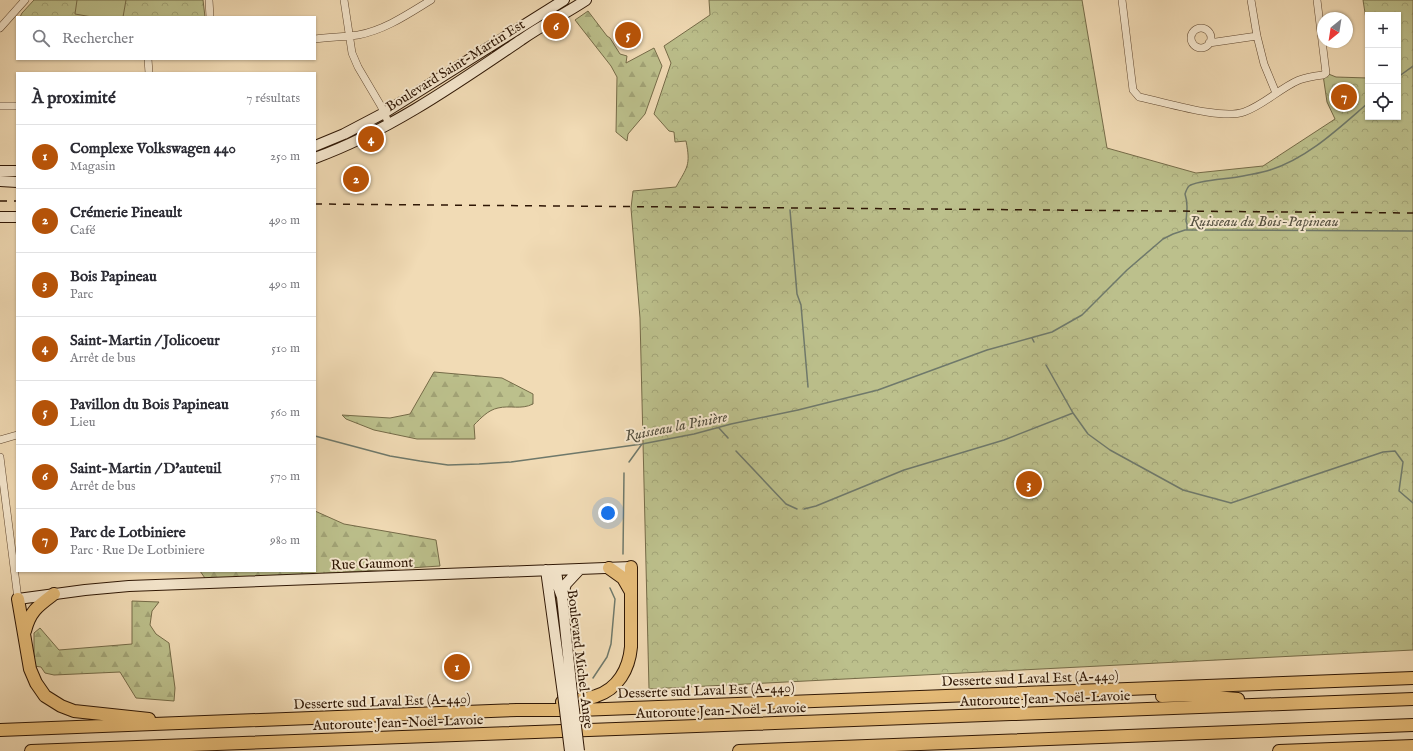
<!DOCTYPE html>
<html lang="fr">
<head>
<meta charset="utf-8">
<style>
	body { margin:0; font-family:"IM FELL English",serif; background:#f7f7f7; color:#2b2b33 }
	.controls { position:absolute; right:12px; top:12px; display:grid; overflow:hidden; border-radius:0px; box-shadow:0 1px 3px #0004 }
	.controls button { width:36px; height:36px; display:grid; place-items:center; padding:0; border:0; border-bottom:1px solid #e1e1e2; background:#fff; color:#2b2b33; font:20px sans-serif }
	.compass { position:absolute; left:1317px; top:12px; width:36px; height:36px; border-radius:50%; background:#fff; box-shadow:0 1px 3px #0004; rotate:210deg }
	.you { position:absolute; left:608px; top:513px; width:14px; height:14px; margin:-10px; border:3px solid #fff; border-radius:50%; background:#1a73e8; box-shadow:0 0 0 6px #1a73e833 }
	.badge { display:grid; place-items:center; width:26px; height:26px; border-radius:50%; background:#b45309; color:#fff; font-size:13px; font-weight:700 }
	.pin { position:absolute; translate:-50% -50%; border:2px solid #fff; box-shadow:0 1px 4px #0006 }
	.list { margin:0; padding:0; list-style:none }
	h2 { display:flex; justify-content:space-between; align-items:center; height:52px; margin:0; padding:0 16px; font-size:17px }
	h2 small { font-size:13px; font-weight:400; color:#7c7c81 }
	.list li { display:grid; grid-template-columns:26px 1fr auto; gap:12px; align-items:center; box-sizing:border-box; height:64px; padding:0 16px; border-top:1px solid #e1e1e2 }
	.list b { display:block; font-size:15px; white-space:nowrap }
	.list p { margin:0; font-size:13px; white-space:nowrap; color:#7c7c81 }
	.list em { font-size:13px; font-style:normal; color:#7c7c81 }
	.icon { flex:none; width:22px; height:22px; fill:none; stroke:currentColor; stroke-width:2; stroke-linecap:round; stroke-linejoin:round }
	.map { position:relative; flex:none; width:1413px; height:751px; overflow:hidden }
	.search { position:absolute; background:#fff; box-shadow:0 1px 3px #0004; left:16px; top:16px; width:300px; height:44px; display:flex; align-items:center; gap:10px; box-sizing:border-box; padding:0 14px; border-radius:0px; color:#7c7c81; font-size:15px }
	.panel { position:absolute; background:#fff; box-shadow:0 1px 3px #0004; left:16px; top:72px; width:300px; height:500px; border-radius:0px }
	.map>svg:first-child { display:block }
	.forest { fill:url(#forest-firs); stroke:#756b48 }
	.park { fill:url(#park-crowns); stroke:#756b48 }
	.pitch { fill:#bcc08c; stroke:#756b48 }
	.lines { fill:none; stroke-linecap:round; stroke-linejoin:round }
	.stream { stroke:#6f796b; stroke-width:1.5 }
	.street-casing { stroke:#5f4730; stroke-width:8 }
	.secondary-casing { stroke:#2e1604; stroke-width:12 }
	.highway-casing { stroke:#2e1604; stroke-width:14 }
	.street { stroke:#f6e8cf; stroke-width:7 }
	.secondary { stroke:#f6e8cf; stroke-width:10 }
	.highway { stroke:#e8be7a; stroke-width:12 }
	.rail { stroke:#2e1604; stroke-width:1.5; stroke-dasharray:7 7; stroke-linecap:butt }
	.secondary-bridge-casing { stroke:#2e1604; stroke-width:12; stroke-linecap:butt }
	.secondary-bridge { stroke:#f6e8cf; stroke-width:10 }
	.labels { text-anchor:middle; stroke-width:4; stroke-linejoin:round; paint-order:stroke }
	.street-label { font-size:14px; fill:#2e1604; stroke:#f6e8cf }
	.water-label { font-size:15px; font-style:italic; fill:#545040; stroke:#f6e8cf }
</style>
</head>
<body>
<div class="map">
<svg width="1413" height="751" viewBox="0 0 1413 751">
	<defs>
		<pattern id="forest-firs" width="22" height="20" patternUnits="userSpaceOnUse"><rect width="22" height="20" fill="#bcc08c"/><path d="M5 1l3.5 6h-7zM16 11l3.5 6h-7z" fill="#a2a477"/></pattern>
		<pattern id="park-crowns" width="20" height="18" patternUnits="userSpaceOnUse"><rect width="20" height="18" fill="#bcc08c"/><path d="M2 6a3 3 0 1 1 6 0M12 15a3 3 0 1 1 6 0" fill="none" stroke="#a2a477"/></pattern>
	</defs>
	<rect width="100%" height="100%" fill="#f1dbb5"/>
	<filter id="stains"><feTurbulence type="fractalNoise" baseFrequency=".005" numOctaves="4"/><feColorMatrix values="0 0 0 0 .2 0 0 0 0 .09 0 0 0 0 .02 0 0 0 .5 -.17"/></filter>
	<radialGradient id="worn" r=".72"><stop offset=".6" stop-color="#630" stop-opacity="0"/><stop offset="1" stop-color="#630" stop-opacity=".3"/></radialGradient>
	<path class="forest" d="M 588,11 L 607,36 L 610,38 L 620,54 L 627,56 L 626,63 L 654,48 L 662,66 L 645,114 L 628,134 L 627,141 L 616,132 L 617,77 L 611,66 L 575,20 Z
		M 434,372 L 502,378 L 533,394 L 533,404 C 521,410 510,405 498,408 C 488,410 481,418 474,425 L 475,439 L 417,439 L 374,430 L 346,419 L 342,415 L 390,418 L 410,414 Z
		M 315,511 L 344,524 L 436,540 L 440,566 L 207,581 L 200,571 L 315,571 Z
		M 132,601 L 159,602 L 152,611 L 150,625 L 156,634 L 169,643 L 175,688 L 174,701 L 136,698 L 120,672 L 54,675 L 45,673 L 41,667 L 34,666 L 34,633 L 40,628 L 59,650 L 132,644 Z"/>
	<path class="park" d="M 34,0 L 203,0 L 205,17 L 20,17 L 22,13 Z
		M 709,0 L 1082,0 L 1107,148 L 1196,173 L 1263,166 L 1335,119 L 1327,102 L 1323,75 L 1326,73 L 1336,77 L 1368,78 L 1368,117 L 1398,117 L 1398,15 L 1368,15 L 1368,32 L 1363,0 L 1413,0 L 1413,650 L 649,689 L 640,318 L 631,208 L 633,191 L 676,187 C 687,167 691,166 686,141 L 675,142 L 674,132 L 669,131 L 654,114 L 671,63 L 664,46 L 710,15 Z"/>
	<path class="pitch" d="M 77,0 L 126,0 L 123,17 L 92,17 L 75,14 Z"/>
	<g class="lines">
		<path class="stream" d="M 1398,77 L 1413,66
			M 790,210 L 797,294 L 801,305 L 808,387
			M 1187,230 L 1187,224 L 1186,221 C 1187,211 1188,203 1185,194 C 1186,191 1187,188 1189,186 C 1197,180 1231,179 1243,176 C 1252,174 1261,173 1270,170 C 1308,158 1339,128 1368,103
			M 1032,338 L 1034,342
			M 1046,365 L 1073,413 L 1088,434 L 1110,450 L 1183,490 L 1231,503 L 1383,452 L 1395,451 L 1403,462 L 1399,491 L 1413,503
			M 719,428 L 728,438
			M 315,436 L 390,456 L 420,461 L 448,465 L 479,464 L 511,462 L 642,444 L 694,434 L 731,424 L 798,410 L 878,390 L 987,350 L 1052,332 L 1082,315 L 1127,270 L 1163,239 L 1173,234 L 1185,230 L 1194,230 L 1413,231
			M 736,451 L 786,504 L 797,509
			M 629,462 L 642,444
			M 804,509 L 816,506 L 904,470 L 1004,440 L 1073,413
			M 623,554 L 624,473
			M 593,678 L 607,657 L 611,644 L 615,599 L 610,588"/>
		<g class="street-casing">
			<path id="street" d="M 209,0 L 210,17
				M 344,0 L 352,53 L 358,67 L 381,106 L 389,124
				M 1122,0 L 1133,90 L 1139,97 C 1165,102 1220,120 1244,112 C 1264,105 1280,88 1299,80 C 1307,77 1315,76 1323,75 L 1326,73 L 1317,0
				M 1251,0 L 1257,36 L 1264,64 L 1276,93
				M 0,28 L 25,0
				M1191 38a10 10 0 1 1 20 0a10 10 0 1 1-20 0Z
				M 315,39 C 329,37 344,37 358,35 C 385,30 408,14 431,0
				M 1209,43 L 1257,36
				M 148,59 L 149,73
				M 0,106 L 17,106
				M 0,440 L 17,435
				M 0,457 L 18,599"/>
		</g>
		<g class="secondary-casing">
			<path id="secondary" d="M 315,146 L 344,134 L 384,113 L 564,0
				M 315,158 C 389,131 456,84 521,40 C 542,25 565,14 586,0
				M 0,171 L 17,171
				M 0,181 L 17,182
				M 0,217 L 17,217
				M 546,570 L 563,694
				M 556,570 L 558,586 L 562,597 L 572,693
				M 562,597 L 566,584 L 580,569
				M 18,599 L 85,590 L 129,586 L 631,567"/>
		</g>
		<g class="highway-casing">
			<path id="highway" d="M 609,568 L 623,578 L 631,592
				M 18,599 L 30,669 L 36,683 L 45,696 L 61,706 L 74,711 L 149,719
				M 25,631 C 30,611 38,606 54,594
				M 1162,696 L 1191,695 L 1238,699
				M 562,702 C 573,701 585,700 596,696 C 618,689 629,669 631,647 L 631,567
				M 0,730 L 517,710 L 579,710 L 1413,678
				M 31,751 L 1413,699
				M 739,751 L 1413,725
				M 1279,751 L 1413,746"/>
		</g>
		<use href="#street" class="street"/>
		<use href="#secondary" class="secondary"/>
		<use href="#highway" class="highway"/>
		<path class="rail" d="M 0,201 L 17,201
			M 315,204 L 1413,213"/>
		<g class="secondary-bridge-casing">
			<path id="secondary-bridge" d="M 572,693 L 579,751
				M 563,694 L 570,751"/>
		</g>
		<use href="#secondary-bridge" class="secondary-bridge"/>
	</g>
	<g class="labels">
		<g class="street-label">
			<text transform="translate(455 65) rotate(-32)" y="5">Boulevard Saint-Martin Est</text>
			<text transform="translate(372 563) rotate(-2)" y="5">Rue Gaumont</text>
			<text transform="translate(581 659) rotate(83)" y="5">Boulevard Michel-Ange</text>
			<text transform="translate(1030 678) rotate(-2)" y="5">Desserte sud Laval Est (A-440)</text>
			<text transform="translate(706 690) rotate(-2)" y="5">Desserte sud Laval Est (A-440)</text>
			<text transform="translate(1045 698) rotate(-2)" y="5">Autoroute Jean-Noël-Lavoie</text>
			<text transform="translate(382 701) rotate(-2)" y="5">Desserte sud Laval Est (A-440)</text>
			<text transform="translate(721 710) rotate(-2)" y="5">Autoroute Jean-Noël-Lavoie</text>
			<text transform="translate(398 722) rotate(-2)" y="5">Autoroute Jean-Noël-Lavoie</text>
		</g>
		<g class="water-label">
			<text x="1264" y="226">Ruisseau du Bois-Papineau</text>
			<text transform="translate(676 426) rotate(-11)" y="5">Ruisseau la Pinière</text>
		</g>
	</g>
	<rect width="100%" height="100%" filter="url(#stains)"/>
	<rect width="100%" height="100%" fill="url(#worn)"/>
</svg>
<div class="controls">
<button>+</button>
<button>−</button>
<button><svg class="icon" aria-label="locate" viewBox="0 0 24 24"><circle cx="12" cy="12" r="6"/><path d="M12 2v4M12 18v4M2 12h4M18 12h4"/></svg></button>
</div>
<svg class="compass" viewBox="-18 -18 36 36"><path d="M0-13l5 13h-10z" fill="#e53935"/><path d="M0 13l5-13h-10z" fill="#7c7c81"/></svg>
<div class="you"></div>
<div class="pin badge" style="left:457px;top:667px">1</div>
<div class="pin badge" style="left:356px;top:179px">2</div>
<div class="pin badge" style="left:1029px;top:484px">3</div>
<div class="pin badge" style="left:371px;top:139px">4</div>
<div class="pin badge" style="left:628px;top:35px">5</div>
<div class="pin badge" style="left:556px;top:26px">6</div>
<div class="pin badge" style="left:1344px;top:97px">7</div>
<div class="search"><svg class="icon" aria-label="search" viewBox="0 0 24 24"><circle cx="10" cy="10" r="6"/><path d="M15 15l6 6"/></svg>Rechercher</div>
<section class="panel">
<h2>À proximité<small>7 résultats</small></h2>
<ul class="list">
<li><span class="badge">1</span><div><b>Complexe Volkswagen 440</b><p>Magasin</p></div><em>250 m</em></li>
<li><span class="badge">2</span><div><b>Crémerie Pineault</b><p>Café</p></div><em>490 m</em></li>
<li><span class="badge">3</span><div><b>Bois Papineau</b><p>Parc</p></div><em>490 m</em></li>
<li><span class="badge">4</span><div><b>Saint-Martin / Jolicoeur</b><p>Arrêt de bus</p></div><em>510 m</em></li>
<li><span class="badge">5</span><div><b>Pavillon du Bois Papineau</b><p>Lieu</p></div><em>560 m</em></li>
<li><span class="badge">6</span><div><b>Saint-Martin / D'auteuil</b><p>Arrêt de bus</p></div><em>570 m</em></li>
<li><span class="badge">7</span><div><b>Parc de Lotbiniere</b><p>Parc · Rue De Lotbiniere</p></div><em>980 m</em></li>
</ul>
</section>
</div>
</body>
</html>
